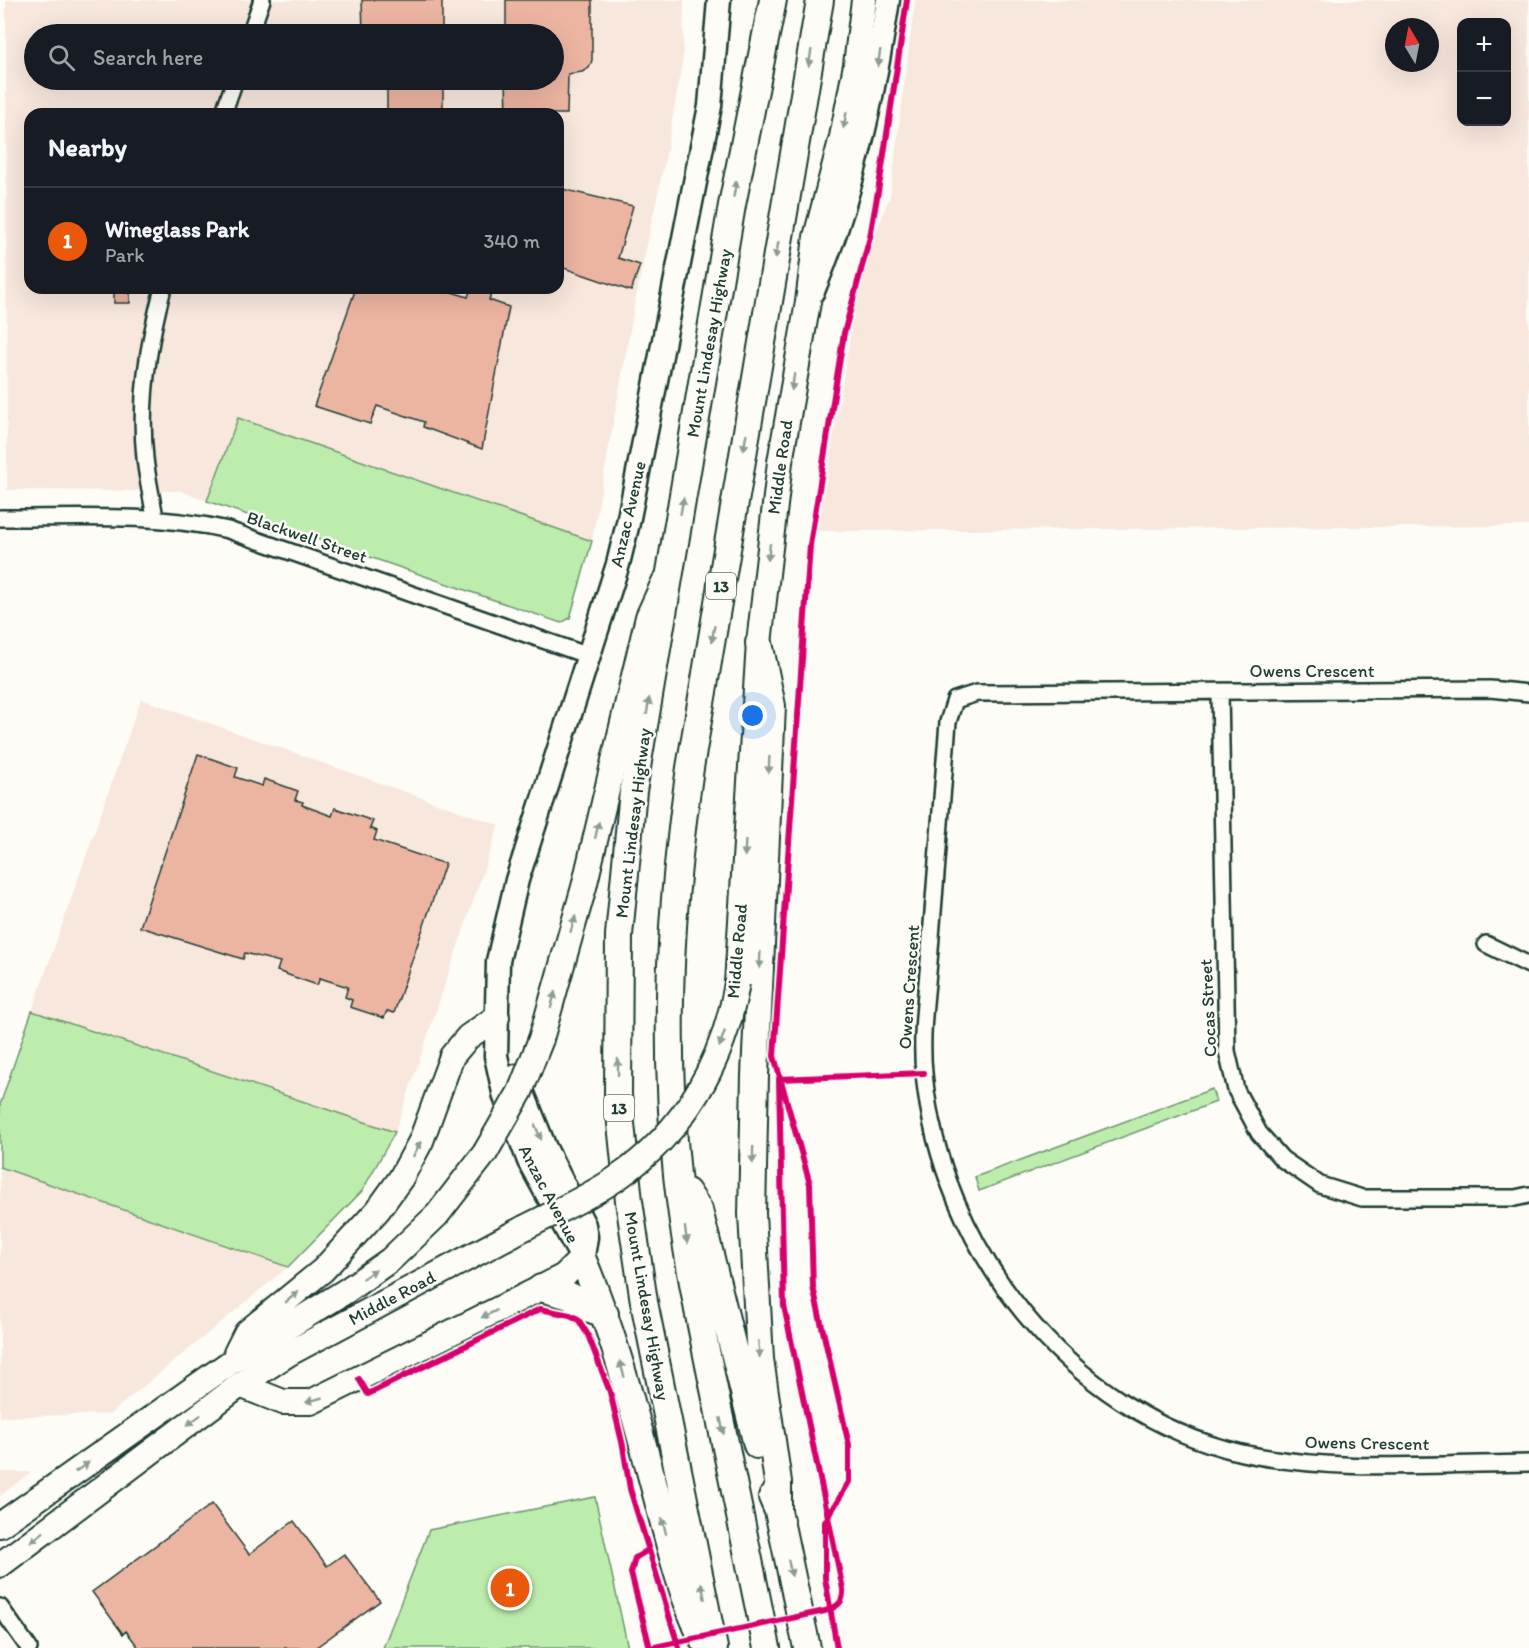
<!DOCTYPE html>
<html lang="en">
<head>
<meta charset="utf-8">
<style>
	body { margin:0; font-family:Itim,sans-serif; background:#20242c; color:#f1f3f6 }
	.controls { position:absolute; right:18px; top:18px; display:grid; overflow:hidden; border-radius:12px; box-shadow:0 6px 24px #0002 }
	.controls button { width:54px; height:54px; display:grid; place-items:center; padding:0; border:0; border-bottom:2px solid #363941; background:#171b24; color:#f1f3f6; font:30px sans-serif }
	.compass { position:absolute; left:1385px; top:18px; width:54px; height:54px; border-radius:50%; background:#171b24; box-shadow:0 6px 24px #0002; rotate:350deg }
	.you { position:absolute; left:753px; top:716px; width:21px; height:21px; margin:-15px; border:4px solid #fff; border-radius:50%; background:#1a73e8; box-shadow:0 0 0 9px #1a73e833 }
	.badge { display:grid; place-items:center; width:39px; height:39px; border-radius:50%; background:#ea580c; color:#fff; font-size:20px; font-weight:700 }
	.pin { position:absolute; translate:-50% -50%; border:3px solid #fff; box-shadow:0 2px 6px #0006 }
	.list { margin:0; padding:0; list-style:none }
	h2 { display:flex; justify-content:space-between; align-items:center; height:78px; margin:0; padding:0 24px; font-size:26px }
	h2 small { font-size:20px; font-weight:400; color:#9ea1a6 }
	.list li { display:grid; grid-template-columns:39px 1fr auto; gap:18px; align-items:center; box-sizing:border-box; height:108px; padding:0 24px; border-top:2px solid #363941 }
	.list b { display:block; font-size:22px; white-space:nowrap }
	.list p { margin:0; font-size:20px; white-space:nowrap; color:#9ea1a6 }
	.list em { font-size:20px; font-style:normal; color:#9ea1a6 }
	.icon { flex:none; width:33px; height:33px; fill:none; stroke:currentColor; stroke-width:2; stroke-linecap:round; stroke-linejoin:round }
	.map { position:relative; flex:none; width:1529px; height:1648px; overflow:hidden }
	.search { position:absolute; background:#171b24; box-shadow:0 6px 24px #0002; left:24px; top:24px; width:540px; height:66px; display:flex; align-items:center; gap:15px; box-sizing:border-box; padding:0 21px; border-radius:33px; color:#9ea1a6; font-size:22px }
	.panel { position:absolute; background:#171b24; box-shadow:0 6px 24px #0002; left:24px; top:108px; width:540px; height:186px; border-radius:18px }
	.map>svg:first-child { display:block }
	.built { fill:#f8e7dd; fill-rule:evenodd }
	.green { fill:#bdedac; stroke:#6e9570; stroke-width:1.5 }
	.building { fill:#ecb5a1; stroke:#1f3d34; stroke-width:1.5 }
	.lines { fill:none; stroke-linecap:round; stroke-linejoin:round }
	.minor-casing { stroke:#1f3d34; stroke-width:20 }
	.secondary-casing { stroke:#1f3d34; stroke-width:27 }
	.primary-casing { stroke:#1f3d34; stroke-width:28 }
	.trunk-casing { stroke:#1f3d34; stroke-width:30 }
	.minor { stroke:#fdfcf7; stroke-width:15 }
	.secondary { stroke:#fdfcf7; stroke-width:22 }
	.primary { stroke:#fdfcf7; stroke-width:24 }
	.trunk { stroke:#fdfcf7; stroke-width:26 }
	.primary-bridge-casing { stroke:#1f3d34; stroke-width:28; stroke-linecap:butt }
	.primary-bridge { stroke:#fdfcf7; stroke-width:24 }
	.cycleway-casing { stroke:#fdfcf7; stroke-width:10 }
	.cycleway { stroke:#d6006c; stroke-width:6 }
	.oneway { fill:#8e9c96 }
	.labels { text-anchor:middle; stroke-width:5; stroke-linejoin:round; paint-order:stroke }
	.shield { fill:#fdfcf7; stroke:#62766e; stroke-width:1.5 }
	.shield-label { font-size:16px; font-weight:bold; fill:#1f3d34 }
	.street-label { font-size:18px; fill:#1f3d34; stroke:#fdfcf7 }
</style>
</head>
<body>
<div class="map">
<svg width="1529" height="1648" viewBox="0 0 1529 1648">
	<rect width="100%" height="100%" fill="#fdfcf7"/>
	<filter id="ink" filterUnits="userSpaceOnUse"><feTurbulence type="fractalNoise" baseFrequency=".0167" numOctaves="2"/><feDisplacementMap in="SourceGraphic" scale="12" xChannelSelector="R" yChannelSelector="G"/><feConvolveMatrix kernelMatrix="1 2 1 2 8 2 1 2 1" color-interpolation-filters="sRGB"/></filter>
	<g filter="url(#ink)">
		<path class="built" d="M 6,0 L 684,0 L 683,58 L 667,150 L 636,297 L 592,541 L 238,419 L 207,501 L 181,491 L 7,490 ZM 34,34 L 554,34 L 554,80 L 34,80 ZM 30,114 L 558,114 L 558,288 L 30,288 Z
			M 915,0 L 1529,0 L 1529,526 L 818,531 L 856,300 L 865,262 L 890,196 ZM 1462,22 L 1506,22 L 1506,122 L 1462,122 ZM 1394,27 L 1430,27 L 1430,63 L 1394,63 Z
			M 141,699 L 499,825 L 395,1132 L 32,1011 Z
			M 0,1167 L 288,1267 L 110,1414 L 0,1417 Z
			M 0,1472 L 31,1472 L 0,1496 Z"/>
		<path class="green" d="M 238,418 L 592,541 L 570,618 L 561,623 L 207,501 Z
			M 32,1011 L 395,1132 L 362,1191 L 288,1267 L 0,1167 L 0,1105 Z
			M 1212,1089 L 1216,1102 L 979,1191 L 975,1177 Z
			M 595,1497 L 628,1648 L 383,1648 L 429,1530 Z"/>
		<path class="building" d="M 362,0 L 442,0 L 442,34 L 363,34 Z
			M 506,0 L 592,0 L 592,60 L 589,68 L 582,72 L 568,74 L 567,114 L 507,114 L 506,80 L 554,80 L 554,34 L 506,34 Z
			M 387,80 L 443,80 L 443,114 L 387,114 Z
			M 558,188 L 633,206 L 618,258 L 640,265 L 631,291 L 558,266 L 558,248 L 563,232 L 558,231 Z
			M 114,288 L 130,288 L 130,303 L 114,303 Z
			M 356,288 L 439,288 L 468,297 L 471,288 L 492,288 L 489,300 L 509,307 L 482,449 L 423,427 L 424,422 L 377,406 L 370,424 L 314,406 Z
			M 198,754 L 238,768 L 235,777 L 262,786 L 264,779 L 298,791 L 295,800 L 303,802 L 302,805 L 332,816 L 335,808 L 373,821 L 370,828 L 377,831 L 374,840 L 445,864 L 394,1013 L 387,1011 L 384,1018 L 350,1007 L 352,1000 L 345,997 L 348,987 L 320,978 L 317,985 L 277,971 L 280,962 L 245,953 L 243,959 L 140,927 Z
			M 212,1504 L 249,1554 L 294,1521 L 327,1566 L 344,1554 L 380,1601 L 315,1648 L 139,1648 L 126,1631 L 123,1634 L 92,1592 Z"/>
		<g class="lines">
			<g class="minor-casing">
				<path id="minor" d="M 250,34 L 262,0
					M 223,114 L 235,80
					M 0,518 C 77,518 152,513 228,530 L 589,656
					M 155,518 C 152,498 147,478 145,458 C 139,400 148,344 163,288
					M 1220,692 L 1227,1051 L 1236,1090 L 1259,1133 L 1282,1159 L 1320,1185 L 1362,1198 L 1515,1198 L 1529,1195
					M 1529,693 L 1490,689 L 977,693 L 955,700 L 948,722 C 942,798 936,874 930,950 C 927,990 920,1032 924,1073 C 940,1247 1068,1413 1242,1453 C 1332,1473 1437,1464 1529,1463
					M 1486,944 L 1529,965
					M 0,1607 L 29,1648"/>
			</g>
			<g class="secondary-casing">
				<path id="secondary" d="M 813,291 C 852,199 873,99 888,0
					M 516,1076 L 545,1148 L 584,1225 L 586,1237 L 583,1256
					M 582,1258 L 529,1161 L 505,1097 L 496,1056 L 498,961 L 517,880 L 618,564 L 628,523 L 710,106 L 719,0"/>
			</g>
			<g class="primary-casing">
				<path id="primary" d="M 737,983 L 759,643 L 780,462 L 808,302 L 816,237 L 842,137 L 856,65 L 864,0
					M 541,1039 L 584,887 L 648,617 L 664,582
					M 236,1353 L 246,1333 L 323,1270 L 378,1210 L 401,1178 L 421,1141 L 452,1056 L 468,1037 L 497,1017
					M 240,1385 L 283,1402 L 311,1402 L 541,1288 L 564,1276 L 582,1258
					M 0,1525 L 231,1362 L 346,1291 L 390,1260 L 437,1215 L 485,1153
					M 0,1565 L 240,1385 L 288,1354 L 524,1228"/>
			</g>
			<g class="trunk-casing">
				<path id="trunk" d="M 759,643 L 772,706 L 755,1075 L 752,1214 L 760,1359 L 778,1482 L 778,1511
					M 687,1192 L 699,1210 L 757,1445
					M 582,1258 C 615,1335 635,1416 657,1497 C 670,1546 681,1594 703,1640
					M 541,1288 L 570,1296 L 590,1309 L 605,1314
					M 772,1497 L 778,1511 L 807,1648
					M 714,1648 L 644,1302 L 629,1201 L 618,1095 L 619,935 L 633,791 L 732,205 L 773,0
					M 767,1648 C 750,1563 732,1479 715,1394 C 700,1322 685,1249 677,1175 C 663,1036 670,905 690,768 L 820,0"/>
			</g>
			<use href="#minor" class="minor"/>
			<use href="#secondary" class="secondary"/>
			<use href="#primary" class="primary"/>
			<use href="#trunk" class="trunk"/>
			<g class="primary-bridge-casing">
				<path id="primary-bridge" d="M 485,1153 L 520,1092 L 541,1039
					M 524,1228 C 555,1212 588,1198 617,1178 C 684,1132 724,1062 737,983"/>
			</g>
			<use href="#primary-bridge" class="primary-bridge"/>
			<g class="cycleway-casing">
				<path id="cycleway" d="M 359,1379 L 368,1394 L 540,1309 L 570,1315 L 578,1319 L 588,1335 L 610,1392 L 623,1446 L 630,1489 L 679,1648
					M 648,1550 L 635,1558 L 631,1573 L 650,1648
					M 650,1648 L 825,1611 C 837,1607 844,1603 843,1589 L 784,1306 L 779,1079 L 924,1073
					M 837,1648 L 825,1578 L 825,1522 L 849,1482 L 849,1445 L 813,1287 L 810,1184 L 774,1056 L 810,545 L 844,333 L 870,237 L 881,174 L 907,0"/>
			</g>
			<use href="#cycleway" class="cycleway"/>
		</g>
		<defs><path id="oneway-solid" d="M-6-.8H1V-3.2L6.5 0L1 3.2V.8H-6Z" transform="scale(1.5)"/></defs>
		<g class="oneway">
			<use href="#oneway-solid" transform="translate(810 58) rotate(100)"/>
			<use href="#oneway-solid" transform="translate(879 58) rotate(99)"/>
			<use href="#oneway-solid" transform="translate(845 120) rotate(101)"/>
			<use href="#oneway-solid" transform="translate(735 189) rotate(-79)"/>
			<use href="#oneway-solid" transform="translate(777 250) rotate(100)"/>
			<use href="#oneway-solid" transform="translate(793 382) rotate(99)"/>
			<use href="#oneway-solid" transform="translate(745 442) rotate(99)"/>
			<use href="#oneway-solid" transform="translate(682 506) rotate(-80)"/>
			<use href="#oneway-solid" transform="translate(769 552) rotate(97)"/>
			<use href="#oneway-solid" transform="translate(713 634) rotate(100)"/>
			<use href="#oneway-solid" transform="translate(648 706) rotate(-81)"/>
			<use href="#oneway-solid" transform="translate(769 765) rotate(93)"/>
			<use href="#oneway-solid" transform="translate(597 830) rotate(-77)"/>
			<use href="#oneway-solid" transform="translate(745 848) rotate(93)"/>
			<use href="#oneway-solid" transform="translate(573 924) rotate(-73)"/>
			<use href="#oneway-solid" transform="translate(760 960) rotate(93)"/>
			<use href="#oneway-solid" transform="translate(553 1000) rotate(-75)"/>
			<use href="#oneway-solid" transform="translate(722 1039) rotate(109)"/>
			<use href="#oneway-solid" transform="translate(618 1067) rotate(-91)"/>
			<use href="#oneway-solid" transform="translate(538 1132) rotate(67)"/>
			<use href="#oneway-solid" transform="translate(417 1149) rotate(-63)"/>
			<use href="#oneway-solid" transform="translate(753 1155) rotate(91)"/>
			<use href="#oneway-solid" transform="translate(686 1235) rotate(82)"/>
			<use href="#oneway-solid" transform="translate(369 1274) rotate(-35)"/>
			<use href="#oneway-solid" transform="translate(292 1297) rotate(-40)"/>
			<use href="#oneway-solid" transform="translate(489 1314) rotate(154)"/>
			<use href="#oneway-solid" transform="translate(759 1349) rotate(86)"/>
			<use href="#oneway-solid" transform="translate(622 1369) rotate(-107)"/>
			<use href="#oneway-solid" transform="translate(314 1400) rotate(164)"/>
			<use href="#oneway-solid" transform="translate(194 1420) rotate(143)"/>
			<use href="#oneway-solid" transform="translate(722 1426) rotate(79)"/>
			<use href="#oneway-solid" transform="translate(82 1467) rotate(-34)"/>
			<use href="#oneway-solid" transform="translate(664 1526) rotate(-105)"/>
			<use href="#oneway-solid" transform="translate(37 1537) rotate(143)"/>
			<use href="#oneway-solid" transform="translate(790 1568) rotate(78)"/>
			<use href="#oneway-solid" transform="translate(703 1591) rotate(-102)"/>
		</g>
	</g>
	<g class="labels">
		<g class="shield">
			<rect x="706" y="573" width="30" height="26" rx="4.5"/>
			<rect x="604" y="1095" width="30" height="26" rx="4.5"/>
		</g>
		<g class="shield-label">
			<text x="721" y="592">13</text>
			<text x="619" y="1114">13</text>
		</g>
		<g class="street-label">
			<text transform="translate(709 343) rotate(-80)" y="6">Mount Lindesay Highway</text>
			<text transform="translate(780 467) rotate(-82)" y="6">Middle Road</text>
			<text transform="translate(628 514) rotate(-77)" y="6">Anzac Avenue</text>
			<text transform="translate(307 537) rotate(19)" y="6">Blackwell Street</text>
			<text x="1312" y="677">Owens Crescent</text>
			<text transform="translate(633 823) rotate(-83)" y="6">Mount Lindesay Highway</text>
			<text transform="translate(737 951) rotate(-85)" y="6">Middle Road</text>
			<text transform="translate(909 987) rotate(-86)" y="6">Owens Crescent</text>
			<text transform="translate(1208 1008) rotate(-93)" y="6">Cocas Street</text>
			<text transform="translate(549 1194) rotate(62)" y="6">Anzac Avenue</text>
			<text transform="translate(392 1298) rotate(-28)" y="6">Middle Road</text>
			<text transform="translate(647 1306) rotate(80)" y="6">Mount Lindesay Highway</text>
			<text transform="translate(1367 1443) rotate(1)" y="6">Owens Crescent</text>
		</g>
	</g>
</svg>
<div class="controls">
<button>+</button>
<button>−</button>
</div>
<svg class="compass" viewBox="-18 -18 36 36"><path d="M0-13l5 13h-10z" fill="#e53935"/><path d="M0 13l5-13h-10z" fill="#9ea1a6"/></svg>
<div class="you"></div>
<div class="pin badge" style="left:510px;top:1588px">1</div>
<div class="search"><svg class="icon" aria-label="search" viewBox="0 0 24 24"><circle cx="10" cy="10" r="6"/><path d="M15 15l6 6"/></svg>Search here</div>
<section class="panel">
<h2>Nearby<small></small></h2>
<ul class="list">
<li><span class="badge">1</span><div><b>Wineglass Park</b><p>Park</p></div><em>340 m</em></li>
</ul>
</section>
</div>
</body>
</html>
